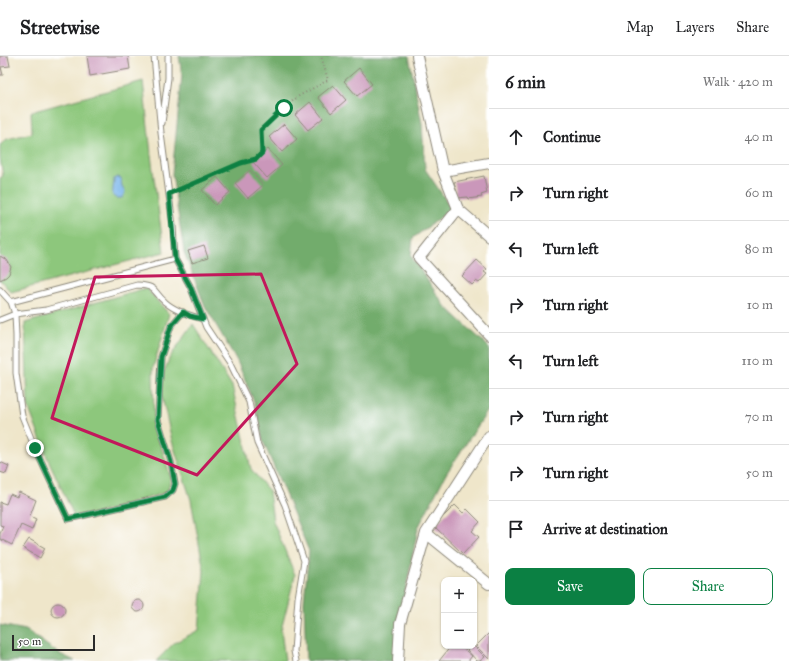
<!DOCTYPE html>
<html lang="en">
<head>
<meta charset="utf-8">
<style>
	body { margin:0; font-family:"IM FELL Great Primer",serif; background:#f2f2f2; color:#202124 }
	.controls { position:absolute; right:12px; bottom:12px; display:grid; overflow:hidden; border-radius:8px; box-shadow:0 1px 3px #0004 }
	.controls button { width:36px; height:36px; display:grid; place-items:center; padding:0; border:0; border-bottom:1px solid #e0e0e0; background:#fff; color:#202124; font:20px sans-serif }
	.scale { position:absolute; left:12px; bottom:10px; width:83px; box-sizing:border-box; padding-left:4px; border:2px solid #2b2b2b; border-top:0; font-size:11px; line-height:14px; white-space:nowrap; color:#2b2b2b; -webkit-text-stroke:3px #fff; paint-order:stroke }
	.stop { position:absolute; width:12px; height:12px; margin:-9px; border:3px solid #0b8043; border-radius:50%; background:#fff }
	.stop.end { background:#0b8043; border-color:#fff; box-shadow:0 1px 4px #0008 }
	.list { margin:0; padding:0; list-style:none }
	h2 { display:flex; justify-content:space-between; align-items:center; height:52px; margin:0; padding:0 16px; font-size:17px }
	h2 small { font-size:13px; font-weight:400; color:#757577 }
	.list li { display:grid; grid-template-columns:26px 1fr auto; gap:12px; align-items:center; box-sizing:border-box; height:56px; padding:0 16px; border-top:1px solid #e0e0e0 }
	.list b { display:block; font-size:15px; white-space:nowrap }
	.list em { font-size:13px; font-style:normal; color:#757577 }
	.actions { display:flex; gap:8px; padding:12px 16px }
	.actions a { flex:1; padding:9px 0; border:1px solid #0b8043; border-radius:8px; text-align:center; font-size:14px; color:#0b8043 }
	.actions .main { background:#0b8043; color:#fff }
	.icon { flex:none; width:22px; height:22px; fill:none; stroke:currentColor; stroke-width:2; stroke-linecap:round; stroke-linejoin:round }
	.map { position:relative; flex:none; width:489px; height:605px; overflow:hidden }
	header { display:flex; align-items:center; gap:24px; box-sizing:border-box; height:56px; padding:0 20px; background:#fff; border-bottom:1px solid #e0e0e0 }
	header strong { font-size:19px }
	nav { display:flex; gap:22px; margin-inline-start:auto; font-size:14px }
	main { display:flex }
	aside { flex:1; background:#fff }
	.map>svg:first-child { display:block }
	.green { fill:#8dc77c; stroke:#5c7954 }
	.forest { fill:#72ac6c; stroke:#4e6c4c }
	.water { fill:#79b5eb; stroke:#52708b }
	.building { fill:#ca97ba }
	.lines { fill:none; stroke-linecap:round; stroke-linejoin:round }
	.lane-casing { stroke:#8d887a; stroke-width:7 }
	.street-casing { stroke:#8d887a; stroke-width:12 }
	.path { stroke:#8d887a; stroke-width:2; stroke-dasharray:1 3; stroke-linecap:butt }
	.lane { stroke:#fff; stroke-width:5 }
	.street { stroke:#fff; stroke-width:10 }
	.route { stroke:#0b8043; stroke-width:5 }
	.marked { fill:none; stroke:#c2185b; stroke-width:3; stroke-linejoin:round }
</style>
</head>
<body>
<header>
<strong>Streetwise</strong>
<nav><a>Map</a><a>Layers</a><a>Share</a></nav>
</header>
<main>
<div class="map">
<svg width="489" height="605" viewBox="0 0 489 605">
	<rect width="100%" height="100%" fill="#fff"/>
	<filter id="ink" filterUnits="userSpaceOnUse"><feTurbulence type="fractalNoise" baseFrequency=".025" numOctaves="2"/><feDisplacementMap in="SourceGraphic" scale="8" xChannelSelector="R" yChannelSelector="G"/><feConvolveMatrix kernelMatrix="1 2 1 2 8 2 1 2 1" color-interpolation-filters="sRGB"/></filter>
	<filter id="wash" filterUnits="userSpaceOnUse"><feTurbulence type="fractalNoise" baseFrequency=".012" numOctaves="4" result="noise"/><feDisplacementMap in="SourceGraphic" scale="16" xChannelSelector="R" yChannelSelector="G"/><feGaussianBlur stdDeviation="0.9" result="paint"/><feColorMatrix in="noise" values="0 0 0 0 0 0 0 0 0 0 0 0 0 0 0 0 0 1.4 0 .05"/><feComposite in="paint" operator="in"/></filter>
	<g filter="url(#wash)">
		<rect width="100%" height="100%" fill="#efe6ca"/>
		<path class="green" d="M 143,25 L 152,107 L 164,196 L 11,236 L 0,224 L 0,122 L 3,120 L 0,102 L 0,89 L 7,83 L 32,77 L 31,56 Z
			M 146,232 L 169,258 L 153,312 L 154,368 L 171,422 L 167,436 L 76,464 L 47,401 L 28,350 L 25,267 Z
			M 193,268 L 232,330 L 251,413 L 269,435 L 273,465 L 295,519 L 281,574 L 285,605 L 156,605 L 174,587 L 199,574 L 204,515 L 191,444 L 172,385 L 161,336 L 163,318 L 170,301 Z"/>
		<path class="forest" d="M 179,0 L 409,0 L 422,68 L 425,113 L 452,153 L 413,182 L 411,200 L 445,250 L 489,291 L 489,353 L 446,418 L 418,472 L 398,572 L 397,605 L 306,605 L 304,546 L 309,495 L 263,385 L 255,348 L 237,305 L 205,250 L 184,196 L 172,118 L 182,19 Z
			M 0,569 L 26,574 L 58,597 L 75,605 L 0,605 Z"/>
		<path class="water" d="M 117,121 L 121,122 L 122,131 L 125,136 L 122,142 L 116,142 L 113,140 C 112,134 114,129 114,123 Z"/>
		<g id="blocks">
			<path class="building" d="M 0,0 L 8,0 L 10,10 L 1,11 L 3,19 L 0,19 Z
				M 87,0 L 128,0 L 130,13 L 90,20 Z
				M 359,12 L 372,28 L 357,40 L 344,25 Z
				M 333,29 L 346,44 L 331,57 L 318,41 Z
				M 310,46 L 323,62 L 308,74 L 295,59 Z
				M 284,68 L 297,83 L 282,96 L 269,81 Z
				M 268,93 L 282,109 L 267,122 L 253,106 Z
				M 250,114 L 263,129 L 248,142 L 235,127 Z
				M 484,120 L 487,137 L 481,139 L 482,141 L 468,143 L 468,141 L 457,142 L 454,126 Z
				M 217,121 L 230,136 L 215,149 L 202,134 Z
				M 204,190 L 208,202 L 192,207 L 188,195 Z
				M 0,200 L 7,204 L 11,211 L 9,218 L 6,221 L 0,224 Z
				M 477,204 L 487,213 L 484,216 L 487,218 L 479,227 L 476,225 L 472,229 L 462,220 Z
				M 0,406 L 9,410 L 6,418 L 0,416 Z
				M 19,436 L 36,444 L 30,460 L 36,463 L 32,474 L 21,469 L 12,489 L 0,483 L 0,478 L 3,470 L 0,469 L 0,446 L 6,448 L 10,438 L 17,441 Z
				M 455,449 L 463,457 L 467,453 L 480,466 L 472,475 L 479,481 L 463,498 L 434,470 Z
				M 29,483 L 45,492 L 40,502 L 23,492 Z
				M132 550a6 6 0 1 1 12 0a6 6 0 1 1-12 0Z
				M51 554a7 7 0 1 1 14 0a7 7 0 1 1-14 0Z
				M 489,577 L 489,603 L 476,590 Z
				M 451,590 L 460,590 L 472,600 L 468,605 L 439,605 Z
				M 471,590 L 474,590 L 485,601 L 480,605 L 477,605 L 467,594 Z"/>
		</g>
	</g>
	<g filter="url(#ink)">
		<use href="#blocks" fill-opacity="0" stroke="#8d887a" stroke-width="1"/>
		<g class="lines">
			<g class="lane-casing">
				<path id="lane" d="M 154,0 L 161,77 L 173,170 L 175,203 L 190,230 L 206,271 L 230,307 L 249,346 L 257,387 L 285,449 L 304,505 L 298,542 L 294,595 L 296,605
					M 162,67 L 168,22 L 168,0
					M 0,234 L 11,246 L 175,203
					M 183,256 L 171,270 L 161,301 L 158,364 L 171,406 L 175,428 L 173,434 L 165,441 L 68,463 L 35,392 L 22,360 L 16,317 L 16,280 L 15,258 L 46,254 L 137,229 C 158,230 152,235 165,246 C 174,254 191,260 203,263
					M 0,264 L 15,258 L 11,246"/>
			</g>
			<g class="street-casing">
				<path id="street" d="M 417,0 L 443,115 L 458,153 L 419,202 L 489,279
					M 443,115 L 489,107
					M 458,153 L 489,180
					M 426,477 L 489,528
					M 398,605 L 400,568 L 426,477 L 489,380"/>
			</g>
			<path class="path" d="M 176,135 L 241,107 L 256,103 L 262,97 L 261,74 L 284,52 L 299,40 L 328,24 L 321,0"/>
			<use href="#lane" class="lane"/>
			<use href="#street" class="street"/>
		</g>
	</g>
	<g class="lines" filter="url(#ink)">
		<path class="route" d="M 35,392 L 68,463 L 165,441 L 173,434 L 175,428 L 171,406 L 158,364 L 161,301 L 171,270 L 183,256 L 190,260 L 203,263 L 190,230 L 175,203 L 169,138 L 241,107 L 256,103 L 262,97 L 261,74 L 284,52"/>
	</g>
	<path class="marked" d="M 261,218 L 297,308 L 197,419 L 52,362 L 95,221 Z"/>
</svg>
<div class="controls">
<button>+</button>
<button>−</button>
</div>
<div class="scale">50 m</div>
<div class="stop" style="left:284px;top:52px"></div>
<div class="stop end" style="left:35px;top:392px"></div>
</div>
<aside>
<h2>6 min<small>Walk · 420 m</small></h2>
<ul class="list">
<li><svg class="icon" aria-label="ahead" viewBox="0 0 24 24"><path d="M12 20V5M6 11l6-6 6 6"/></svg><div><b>Continue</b></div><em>40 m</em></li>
<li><svg class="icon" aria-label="right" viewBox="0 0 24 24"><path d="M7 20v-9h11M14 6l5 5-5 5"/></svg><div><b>Turn right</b></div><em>60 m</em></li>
<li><svg class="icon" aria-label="left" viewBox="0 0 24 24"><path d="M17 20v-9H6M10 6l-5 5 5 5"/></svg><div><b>Turn left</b></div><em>80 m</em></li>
<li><svg class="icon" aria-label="right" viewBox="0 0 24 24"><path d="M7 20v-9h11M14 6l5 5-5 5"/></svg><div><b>Turn right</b></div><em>10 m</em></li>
<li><svg class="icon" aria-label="left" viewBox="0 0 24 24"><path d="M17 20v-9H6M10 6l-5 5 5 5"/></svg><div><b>Turn left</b></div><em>110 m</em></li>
<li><svg class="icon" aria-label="right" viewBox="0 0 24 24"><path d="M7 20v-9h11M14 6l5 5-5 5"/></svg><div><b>Turn right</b></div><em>70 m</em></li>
<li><svg class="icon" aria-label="right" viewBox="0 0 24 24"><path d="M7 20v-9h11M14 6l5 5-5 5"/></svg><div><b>Turn right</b></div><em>50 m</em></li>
<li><svg class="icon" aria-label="arrive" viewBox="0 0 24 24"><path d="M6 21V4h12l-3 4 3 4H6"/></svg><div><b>Arrive at destination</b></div></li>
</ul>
<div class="actions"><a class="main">Save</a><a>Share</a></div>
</aside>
</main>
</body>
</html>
